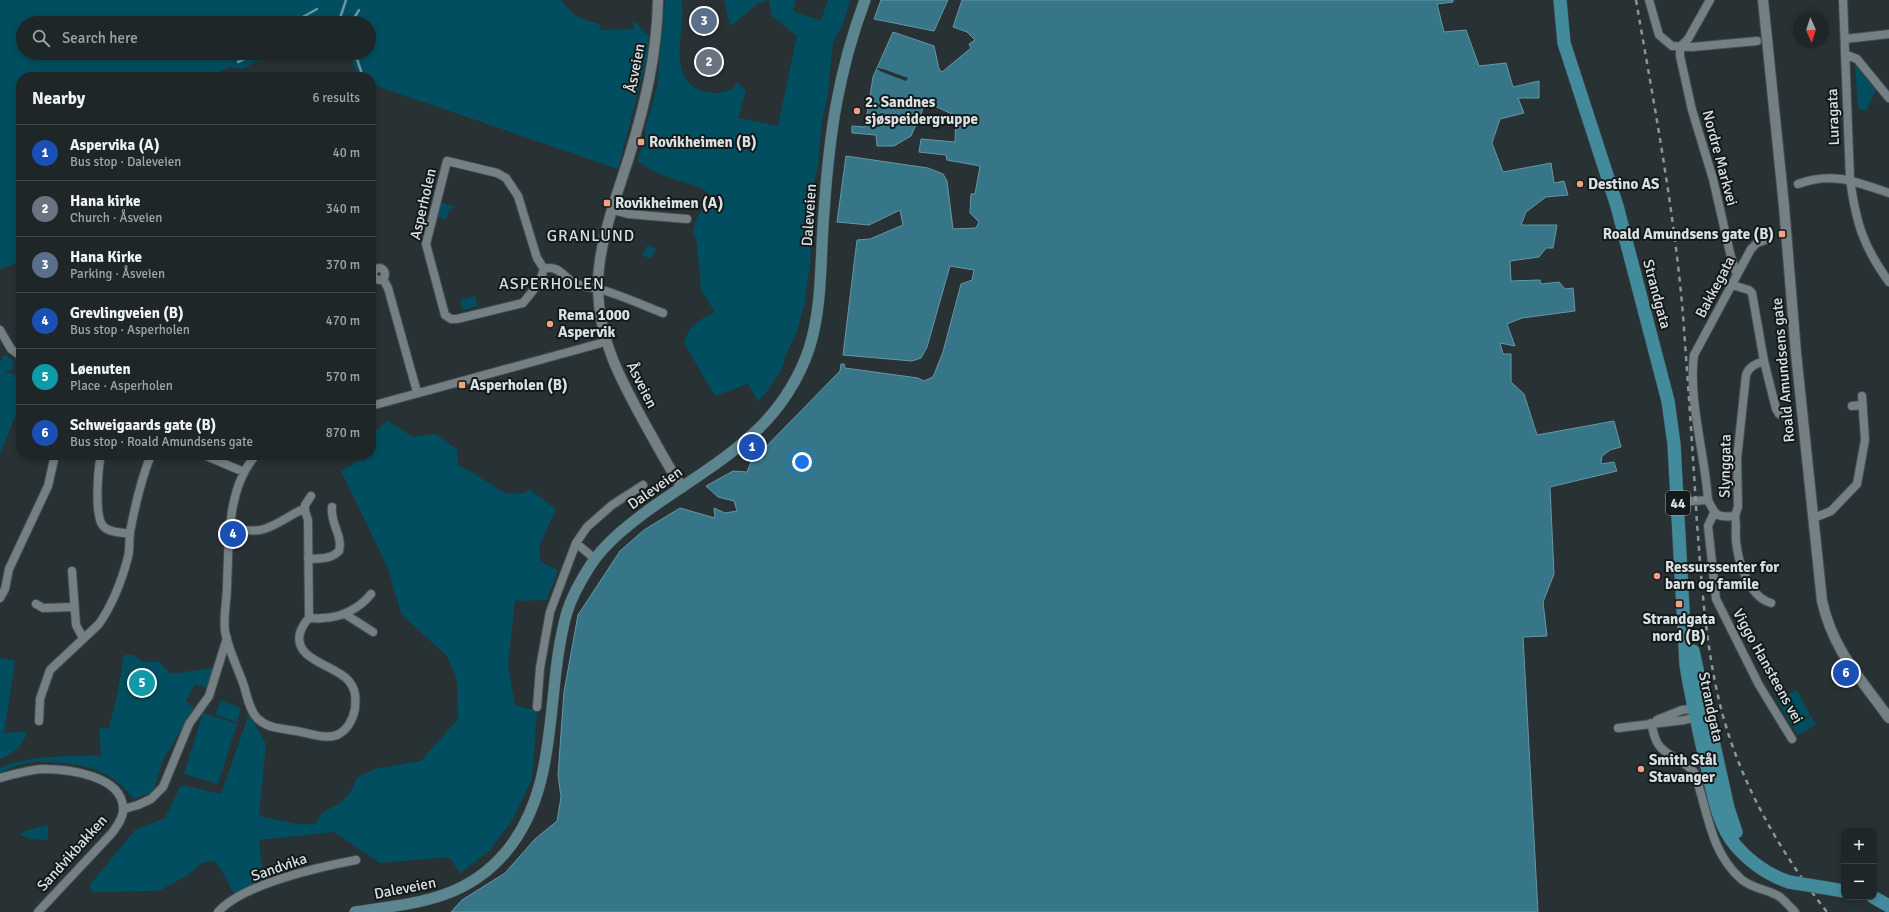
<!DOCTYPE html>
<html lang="en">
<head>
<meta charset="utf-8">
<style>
	body { margin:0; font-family:Signika,sans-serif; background:#2b3234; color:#f1f3f6 }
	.controls { position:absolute; right:12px; bottom:12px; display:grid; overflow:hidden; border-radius:8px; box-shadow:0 2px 6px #0003 }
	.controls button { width:36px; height:36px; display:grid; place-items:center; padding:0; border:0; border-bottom:1px solid #3c4345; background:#1e2628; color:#f1f3f6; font:20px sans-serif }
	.compass { position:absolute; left:1793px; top:12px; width:36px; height:36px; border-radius:50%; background:#1e2628; box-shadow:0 2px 6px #0003; rotate:177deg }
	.you { position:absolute; left:802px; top:462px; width:14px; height:14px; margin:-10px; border:3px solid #fff; border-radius:50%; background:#1a73e8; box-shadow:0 0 0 6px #1a73e833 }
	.badge { display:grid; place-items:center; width:26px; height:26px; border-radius:50%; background:#1a73e8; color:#fff; font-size:13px; font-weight:700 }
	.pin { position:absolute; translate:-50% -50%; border:2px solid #fff; box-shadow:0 1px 4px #0006 }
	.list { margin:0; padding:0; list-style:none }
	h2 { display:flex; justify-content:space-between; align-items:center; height:52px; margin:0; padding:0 16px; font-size:17px }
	h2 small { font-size:13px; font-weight:400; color:#a1a5a8 }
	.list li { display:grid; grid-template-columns:26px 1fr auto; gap:12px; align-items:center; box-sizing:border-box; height:56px; padding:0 16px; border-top:1px solid #3c4345 }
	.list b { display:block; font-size:15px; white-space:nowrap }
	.list p { margin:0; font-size:13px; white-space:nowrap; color:#a1a5a8 }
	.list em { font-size:13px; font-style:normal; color:#a1a5a8 }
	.icon { flex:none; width:22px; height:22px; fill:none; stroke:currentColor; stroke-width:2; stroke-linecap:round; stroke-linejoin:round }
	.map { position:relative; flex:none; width:1889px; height:912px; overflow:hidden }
	.search { position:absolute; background:#1e2628; box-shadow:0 2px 6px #0003; left:16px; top:16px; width:360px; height:44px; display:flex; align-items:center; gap:10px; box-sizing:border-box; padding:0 14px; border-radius:22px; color:#a1a5a8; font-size:15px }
	.panel { position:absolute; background:#1e2628; box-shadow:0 2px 6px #0003; left:16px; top:72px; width:360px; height:388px; border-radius:16px }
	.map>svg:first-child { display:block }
	.green { fill:#004e5f }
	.water { fill:#367688; stroke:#6896a3 }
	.pier { fill:#283235 }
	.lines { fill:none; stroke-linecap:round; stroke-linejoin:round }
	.stream { stroke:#6896a3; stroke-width:2.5 }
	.minor-casing { stroke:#454e50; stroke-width:10 }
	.tertiary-casing { stroke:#454e50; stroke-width:12 }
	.secondary-casing { stroke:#454e50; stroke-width:12 }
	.primary-casing { stroke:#454e50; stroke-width:14 }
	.minor { stroke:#748083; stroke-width:8 }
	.tertiary { stroke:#748083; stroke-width:10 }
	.secondary { stroke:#5b8690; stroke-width:11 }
	.primary { stroke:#428b9d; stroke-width:13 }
	.rail { stroke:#8d9597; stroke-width:2.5; stroke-dasharray:5 5; stroke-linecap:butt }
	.primary-bridge-casing { stroke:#454e50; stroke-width:14; stroke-linecap:butt }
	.primary-bridge { stroke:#428b9d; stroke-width:13 }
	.poi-dot { fill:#f39f84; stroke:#14191a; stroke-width:1.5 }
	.labels { text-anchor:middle; stroke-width:4; stroke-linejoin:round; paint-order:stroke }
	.shield { fill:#14191a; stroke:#9fa5a7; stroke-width:1 }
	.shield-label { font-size:14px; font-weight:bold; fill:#dbe1e3 }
	.street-label { font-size:15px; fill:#dbe1e3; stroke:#14191a }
	.poi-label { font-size:15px; font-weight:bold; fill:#dbe1e3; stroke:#14191a; text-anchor:start }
	.neighbourhood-label { font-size:16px; letter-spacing:1px; fill:#d3e0e3; stroke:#14191a }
</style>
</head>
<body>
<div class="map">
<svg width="1889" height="912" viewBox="0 0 1889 912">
	<rect width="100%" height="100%" fill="#283235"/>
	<path class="green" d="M 0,0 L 561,0 C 573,17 581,19 600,24 L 601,30 L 634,29 L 633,20 L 649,36 L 647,58 L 618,169 L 371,84 L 371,77 L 357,77 L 351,53 L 369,53 L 369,23 L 343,23 L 342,20 L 332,23 L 23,23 L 23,53 L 272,53 L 243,69 L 230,67 L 205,77 L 21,77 L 21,262 L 0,269 Z
		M 665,0 L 682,0 C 682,7 683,15 682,22 C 680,45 673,80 700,90 C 713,95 721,93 733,89 L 737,82 L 746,91 L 738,118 L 778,126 L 797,36 L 772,16 L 769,0 L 757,4 L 732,25 L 730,25 L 724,0 L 796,0 L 793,11 L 821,21 L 828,0 L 850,0 L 843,24 L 833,43 L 827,101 L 822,119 L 818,166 L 813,186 L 810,264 L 804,306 L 796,334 L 787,352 L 781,370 L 768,390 L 758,401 L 748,384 L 715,396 L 684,343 C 690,323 699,321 715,312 L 701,290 L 697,244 L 693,232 L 697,218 L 710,194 L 699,187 L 659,174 L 637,161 L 645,139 L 646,125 L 657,88 Z
		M 1855,65 L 1876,90 L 1866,111 L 1858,108 Z
		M 440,202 L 455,207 L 449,211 L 446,219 L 437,217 Z
		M 648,245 L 656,249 L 651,259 L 642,255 Z
		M 475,296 L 478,306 L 463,310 L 460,300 Z
		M 7,355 L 13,361 L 14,369 L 5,371 L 21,378 L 21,402 L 0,454 L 0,363 L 2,357 Z
		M 388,421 L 413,437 L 435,434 L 457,449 L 458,465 L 473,473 L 505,493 L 523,494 L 529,489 L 556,509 L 539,547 L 541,562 L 558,570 L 547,600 L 515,601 L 508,665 L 515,705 L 537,711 L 532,779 L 512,821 L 489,851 L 460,873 L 449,857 L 380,863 L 334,832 L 259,840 L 264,882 L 234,895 L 224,874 L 215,862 L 211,861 L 202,863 L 188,875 L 161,890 L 151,891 L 93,892 L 89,886 L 135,830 L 165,818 L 181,785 L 221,794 L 249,714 L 266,744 L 259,816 L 298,824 L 315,824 L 322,813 L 342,802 L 351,791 L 357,778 L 375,769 L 421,761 L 458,719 L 457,679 L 447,656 L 402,615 L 387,566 L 341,471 L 368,455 L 371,455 L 371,433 Z
		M 124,655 L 133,655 L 143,662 L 159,662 L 171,674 L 213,668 L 207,688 L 195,684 L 186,701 L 194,708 L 163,760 L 153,792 L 134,799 C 112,773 96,767 63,763 C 50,762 35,761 23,764 C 15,766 7,770 0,773 L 0,768 C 31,754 67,757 101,755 L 99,728 L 109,728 L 118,691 Z
		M 0,658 L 15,661 L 4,733 L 27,732 C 23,746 14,753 0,759 Z
		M 1797,690 L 1810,715 L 1791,725 L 1777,700 Z
		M 221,700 L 241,708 L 237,722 L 215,715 Z
		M 203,713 L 237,724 L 218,784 L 184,774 Z
		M 1811,716 L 1816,725 L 1797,735 L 1793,726 Z
		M 48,825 L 48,840 L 31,839 L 20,835 L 25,831 Z"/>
	<path class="water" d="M 881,0 L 948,0 L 934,31 L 874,19 Z
		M 962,0 L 1453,0 L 1453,2 L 1437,4 L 1444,32 L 1466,30 L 1479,66 L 1506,63 L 1513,87 L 1539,81 L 1539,98 L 1518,98 L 1524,113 L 1500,119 L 1492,143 L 1503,172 L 1551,163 L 1554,183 L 1564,181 L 1568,195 L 1546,197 L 1526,212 L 1521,225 L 1557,225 L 1553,248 L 1546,248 L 1539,257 L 1510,261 L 1511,281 L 1540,280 L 1541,284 L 1559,282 L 1565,289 L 1573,288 L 1575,311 L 1522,318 L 1507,324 L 1515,346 L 1500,343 L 1503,354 L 1511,354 L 1511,382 L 1524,394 L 1537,435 L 1614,421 L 1621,447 L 1610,450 L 1602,456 L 1601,464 L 1614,462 L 1617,471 L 1550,487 L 1554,574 L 1543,602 L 1547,636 L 1523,637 L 1538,912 L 451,912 L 462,900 L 505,873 L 535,839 L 557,821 L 561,797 L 558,775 L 564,692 L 578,615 L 620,551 L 644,530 L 680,508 L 715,518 L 714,508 L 725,513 L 737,511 L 734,501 L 718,497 L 706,486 L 733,471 L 747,472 L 751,462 L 840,371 L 841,364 L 844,364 L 845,368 L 918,378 L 924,381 L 933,377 L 943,352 L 961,284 L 972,280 L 974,270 L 950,266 L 927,347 L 921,358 L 912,361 L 843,355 L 857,240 L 870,239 L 903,225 L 900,210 L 869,225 L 837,222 L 846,156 L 928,168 L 943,174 L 947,181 L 953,229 L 976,228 L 979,222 L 970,213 L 971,194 L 975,194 L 980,166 L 947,160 L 946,155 L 919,152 L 921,139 L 955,142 L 956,116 L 926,102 L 911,136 L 894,146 L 877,146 L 876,135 L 852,133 L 852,126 L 865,127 L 873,77 L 893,32 L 934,46 L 939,69 L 942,72 L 971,48 L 969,44 L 975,40 L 967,32 L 953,27 Z"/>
	<path class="pier" d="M 877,68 L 883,69 L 908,78 L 906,81 L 882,72 L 877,69 Z"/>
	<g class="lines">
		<path class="stream" d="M 292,23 L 317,9
			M 318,23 L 340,18 L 346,0
			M 351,23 L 359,10
			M 355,53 L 363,77
			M 238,62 L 257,53"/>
		<g class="minor-casing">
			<path id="minor" d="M 1649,0 L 1659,35 L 1672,46 L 1692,47 L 1757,41
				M 1843,0 L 1850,179 C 1856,223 1863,246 1889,282
				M 1845,39 L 1889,34
				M 1680,47 L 1680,56 L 1692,110 L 1713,179 L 1731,257 L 1737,275
				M 1680,47 L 1688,39 L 1710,0
				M 1845,54 L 1857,59 L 1889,98
				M 447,161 L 497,173 L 506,178 L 518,196 L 537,258 L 544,269 L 539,283 L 523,303 L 457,319 L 451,319 L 445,315 L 426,244 Z
				M 1798,184 C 1832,171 1857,182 1889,193
				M 613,210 L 628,214 L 687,219
				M373 274a6 6 0 1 1 12 0a6 6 0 1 1-12 0Z
				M 544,269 C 558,265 562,275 573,282 C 581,287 590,287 599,289 C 621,295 642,305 663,313
				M 383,279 L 388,288 L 417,392
				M 1732,285 L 1749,290 L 1752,293 L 1764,361 L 1776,409 L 1779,414 L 1785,416
				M 0,330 L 11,349 L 18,354 L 21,353
				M 371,406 L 605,342
				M 1852,406 L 1862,405
				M 101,455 C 98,469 94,515 103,526 C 109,533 121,532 130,534
				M 204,455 L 244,472
				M 256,455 C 226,488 229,545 227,586 C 227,600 223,617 225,631 C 228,649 238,668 244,686 C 247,696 250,712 258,719 C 270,730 285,728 301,732 C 312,734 329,740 339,734 C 348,729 353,718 355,709 C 356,698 356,689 348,680 C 335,665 293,660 300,633 C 302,627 304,623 309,618 C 314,618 318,619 322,618 C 341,618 360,608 371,594
				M 1708,500 C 1705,455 1688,399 1694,355 L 1751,249 L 1757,243 L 1768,239
				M 1678,502 L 1708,500 C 1715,515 1717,518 1735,516 L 1738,507 L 1737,459 L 1746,375 C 1749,366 1756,364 1764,361
				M 305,511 L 305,505 L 311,496
				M 1714,513 L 1708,526 L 1716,599 L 1759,685 L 1792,739
				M 1735,516 C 1737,525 1735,532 1736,541 C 1738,562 1749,597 1771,603
				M 1812,516 L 1819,516 L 1831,511 L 1857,484 L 1865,440 L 1862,396
				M 229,527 C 265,537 272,525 301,510 L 305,511 L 308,520 L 309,618
				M 576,543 L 595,559
				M 308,559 C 320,558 330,560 339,551 C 343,535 330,524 332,507
				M 72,571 L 76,625 L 83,638
				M 0,598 L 5,589 L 9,569 L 48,486 L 55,455
				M 36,604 L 43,608 L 74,607
				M 345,614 L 373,632
				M 537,707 L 540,668 L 550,612 L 576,543 L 587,527 L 612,505 L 643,485
				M 1657,720 L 1682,710 L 1697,708
				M 39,721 L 40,699 L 50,670 L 99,624 C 112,605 122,580 128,557 C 130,549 129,540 130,532 C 135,506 141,479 151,455
				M 1651,723 C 1653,730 1654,738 1658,744 C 1665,756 1683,759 1694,772 C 1708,809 1709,851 1741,879 C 1752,889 1768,889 1780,897 C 1785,901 1790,907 1795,912
				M 1618,728 L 1685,720 L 1699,716
				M 0,778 C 14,774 28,770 42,769 C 67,769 122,775 123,808 C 124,817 117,826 112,833 L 38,912
				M 124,809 L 138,805 L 151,799 L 163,787 L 189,724 L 209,696 L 227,638
				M 218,912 C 243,884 319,867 356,860"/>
		</g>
		<g class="tertiary-casing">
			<path id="tertiary" d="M 658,0 C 657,54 645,105 629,157 C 616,198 597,246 598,289 C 599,341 621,380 645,424 C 657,445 668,467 682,487
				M 1763,0 L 1784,206 L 1796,353 L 1822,601 C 1833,650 1860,678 1889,718"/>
		</g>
		<g class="secondary-casing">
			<path id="secondary" d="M 355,912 C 413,903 464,901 505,853 C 562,786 544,692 567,612 C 572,596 581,580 590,566 C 604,544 626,527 647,511 C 714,463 780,433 809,349 C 823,305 820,257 824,212 C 829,136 838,72 865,0"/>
		</g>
		<g class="primary-casing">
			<path id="primary" d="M 1560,0 L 1564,43 L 1617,206 L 1668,401 L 1674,444 L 1686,665 C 1691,696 1698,727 1705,758 C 1712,786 1716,823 1736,846 C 1751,863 1768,875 1789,882
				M 1693,651 L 1728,808 L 1736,832
				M 1820,887 L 1844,891
				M 1873,897 L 1889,906"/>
		</g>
		<use href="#minor" class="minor"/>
		<use href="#tertiary" class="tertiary"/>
		<use href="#secondary" class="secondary"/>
		<use href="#primary" class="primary"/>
		<path class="rail" d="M 1636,0 C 1654,104 1674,209 1683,315 C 1688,384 1693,454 1697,523 C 1702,588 1706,653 1723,716 C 1743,788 1781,853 1827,912"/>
		<g class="primary-bridge-casing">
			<path id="primary-bridge" d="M 1789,882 L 1820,887"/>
		</g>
		<use href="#primary-bridge" class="primary-bridge"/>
	</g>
	<g class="poi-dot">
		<circle cx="857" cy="111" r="4"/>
		<rect x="637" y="138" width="8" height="8" rx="2"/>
		<circle cx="1580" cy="184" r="4"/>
		<rect x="603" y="199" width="8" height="8" rx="2"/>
		<rect x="1778" y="230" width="8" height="8" rx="2"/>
		<circle cx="550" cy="324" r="4"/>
		<rect x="458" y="381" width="8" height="8" rx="2"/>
		<circle cx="1657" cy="576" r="4"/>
		<rect x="1675" y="600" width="8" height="8" rx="2"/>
		<circle cx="1641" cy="769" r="4"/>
	</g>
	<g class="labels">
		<rect class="shield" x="1666" y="491" width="24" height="24" rx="3"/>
		<g class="shield-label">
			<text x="1678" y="508">44</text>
		</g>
		<g class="street-label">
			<text transform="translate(635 68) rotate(-79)" y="5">Åsveien</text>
			<text transform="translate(1833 117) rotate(-92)" y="5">Luragata</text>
			<text transform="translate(1720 158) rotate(75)" y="5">Nordre Markvei</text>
			<text transform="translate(423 204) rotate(-77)" y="5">Asperholen</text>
			<text transform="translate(809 215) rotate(-86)" y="5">Daleveien</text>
			<text transform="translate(1715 287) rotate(-62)" y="5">Bakkegata</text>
			<text transform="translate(1657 294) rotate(75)" y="5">Strandgata</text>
			<text transform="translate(1783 370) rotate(-95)" y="5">Roald Amundsens gate</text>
			<text transform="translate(642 385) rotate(63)" y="5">Åsveien</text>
			<text transform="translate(1725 466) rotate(-89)" y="5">Slynggata</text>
			<text transform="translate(655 488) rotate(-35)" y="5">Daleveien</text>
			<text transform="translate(1768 666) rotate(61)" y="5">Viggo Hansteens vei</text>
			<text transform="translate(1711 707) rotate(78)" y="5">Strandgata</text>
			<text transform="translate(72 853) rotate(-48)" y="5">Sandvikbakken</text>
			<text transform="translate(279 867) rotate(-19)" y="5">Sandvika</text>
			<text transform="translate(405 888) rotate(-11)" y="5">Daleveien</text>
		</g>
		<g class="poi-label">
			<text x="865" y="107">2. Sandnes<tspan x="865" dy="17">sjøspeidergruppe</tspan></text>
			<text x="649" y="147">Rovikheimen (B)</text>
			<text x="1588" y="189">Destino AS</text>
			<text x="615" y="208">Rovikheimen (A)</text>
			<text x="1774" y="239" text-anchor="end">Roald Amundsens gate (B)</text>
			<text x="558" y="320">Rema 1000<tspan x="558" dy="17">Aspervik</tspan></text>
			<text x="470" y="390">Asperholen (B)</text>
			<text x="1665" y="572">Ressurssenter for<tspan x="1665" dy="17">barn og famile</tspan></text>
			<text x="1679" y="624" text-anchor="middle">Strandgata<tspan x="1679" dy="17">nord (B)</tspan></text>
			<text x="1649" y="765">Smith Stål<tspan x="1649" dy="17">Stavanger</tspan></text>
		</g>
		<g class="neighbourhood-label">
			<text x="591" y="241">GRANLUND</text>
			<text x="552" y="289">ASPERHOLEN</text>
		</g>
	</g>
</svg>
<div class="controls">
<button>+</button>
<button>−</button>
</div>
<svg class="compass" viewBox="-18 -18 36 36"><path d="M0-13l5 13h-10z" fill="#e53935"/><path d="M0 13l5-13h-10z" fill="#a1a5a8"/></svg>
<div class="you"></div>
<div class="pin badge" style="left:752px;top:447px;background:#1a4fb4">1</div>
<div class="pin badge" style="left:709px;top:62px;background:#6b7280">2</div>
<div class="pin badge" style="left:704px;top:21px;background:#5c6f8a">3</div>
<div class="pin badge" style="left:233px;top:534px;background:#1a4fb4">4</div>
<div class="pin badge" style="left:142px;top:683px;background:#0f9aa8">5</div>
<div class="pin badge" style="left:1846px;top:673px;background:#1a4fb4">6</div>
<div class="search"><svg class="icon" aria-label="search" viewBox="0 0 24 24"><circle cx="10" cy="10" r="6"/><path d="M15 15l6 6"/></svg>Search here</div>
<section class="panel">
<h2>Nearby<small>6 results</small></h2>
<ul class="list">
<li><span class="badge" style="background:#1a4fb4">1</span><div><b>Aspervika (A)</b><p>Bus stop · Daleveien</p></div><em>40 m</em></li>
<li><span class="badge" style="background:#6b7280">2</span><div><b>Hana kirke</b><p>Church · Åsveien</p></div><em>340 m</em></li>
<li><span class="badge" style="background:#5c6f8a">3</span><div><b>Hana Kirke</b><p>Parking · Åsveien</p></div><em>370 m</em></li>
<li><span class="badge" style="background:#1a4fb4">4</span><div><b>Grevlingveien (B)</b><p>Bus stop · Asperholen</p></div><em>470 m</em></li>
<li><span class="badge" style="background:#0f9aa8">5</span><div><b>Løenuten</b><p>Place · Asperholen</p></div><em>570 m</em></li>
<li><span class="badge" style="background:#1a4fb4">6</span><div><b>Schweigaards gate (B)</b><p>Bus stop · Roald Amundsens gate</p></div><em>870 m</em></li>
</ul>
</section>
</div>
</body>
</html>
